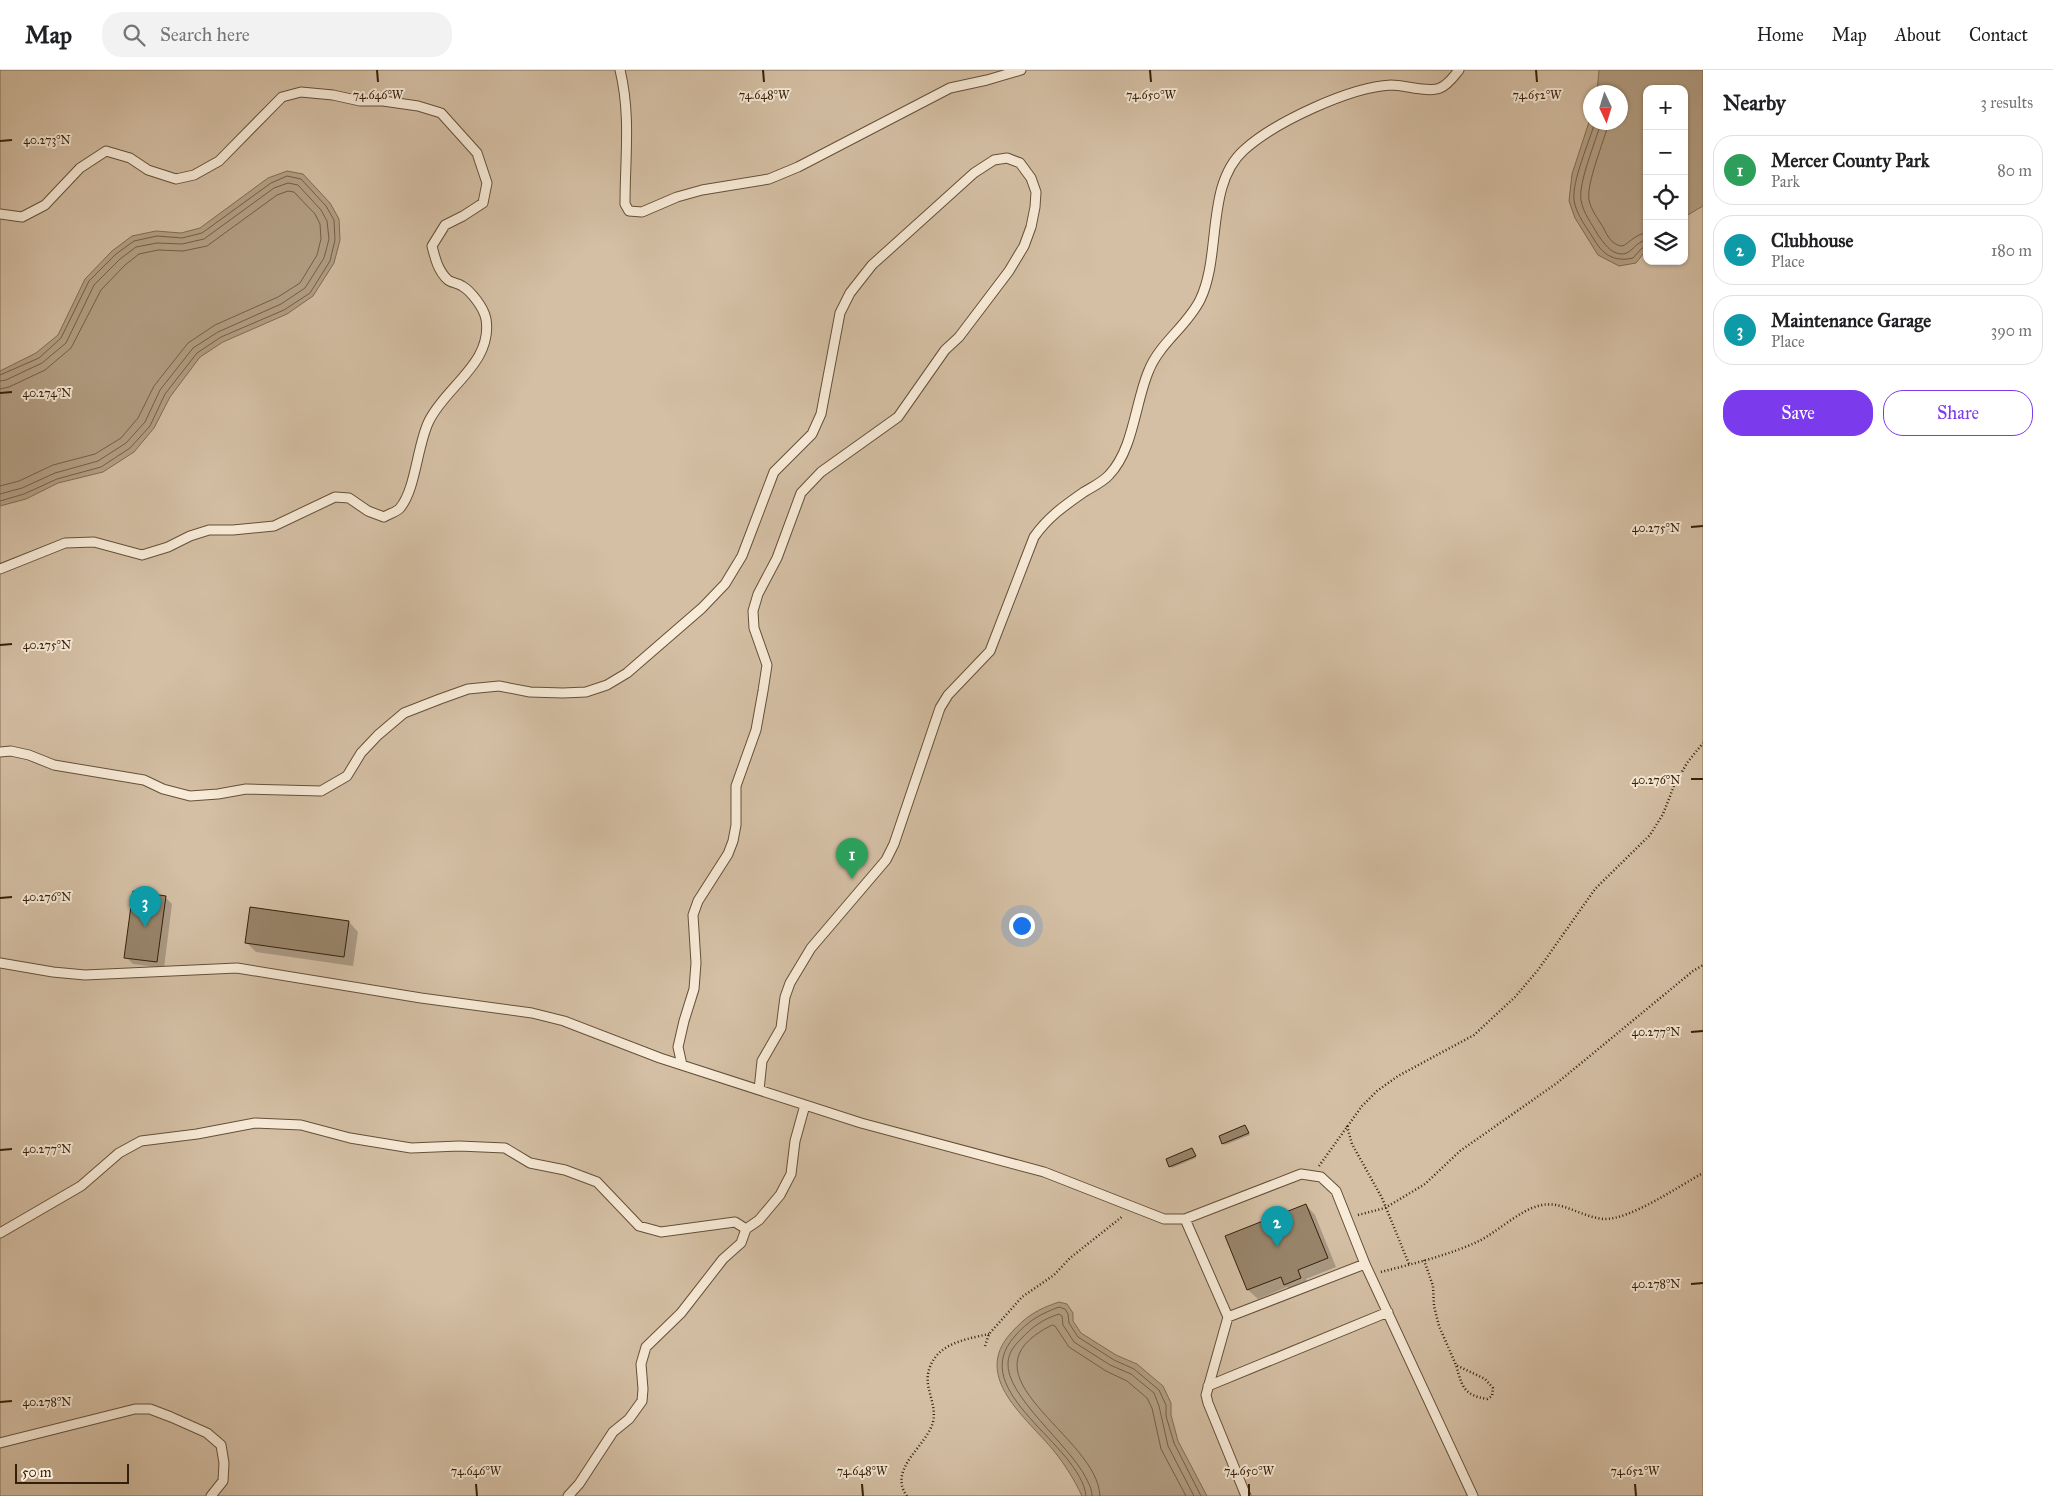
<!DOCTYPE html>
<html lang="en">
<head>
<meta charset="utf-8">
<style>
	body { margin:0; font-family:"IM FELL Great Primer",serif; background:#f2f2f2; color:#202124 }
	.controls { position:absolute; right:15px; top:15px; display:grid; overflow:hidden; border-radius:10px; box-shadow:0 1px 4px #0004 }
	.controls button { width:45px; height:45px; display:grid; place-items:center; padding:0; border:0; border-bottom:1px solid #e0e0e0; background:#fff; color:#202124; font:25px sans-serif }
	.compass { position:absolute; left:1583px; top:15px; width:45px; height:45px; border-radius:50%; background:#fff; box-shadow:0 1px 4px #0004; rotate:176deg }
	.scale { position:absolute; left:15px; bottom:12px; width:114px; box-sizing:border-box; padding-left:5px; border:2px solid #33200a; border-top:0; font-size:14px; line-height:18px; white-space:nowrap; color:#33200a; -webkit-text-stroke:4px #f8ebd8; paint-order:stroke }
	.you { position:absolute; left:1021px; top:855px; width:18px; height:18px; margin:-12px; border:4px solid #fff; border-radius:50%; background:#1a73e8; box-shadow:0 0 0 8px #1a73e833 }
	.badge { display:grid; place-items:center; width:32px; height:32px; border-radius:50%; background:#7c3aed; color:#fff; font-size:16px; font-weight:700 }
	.pin { position:absolute; translate:-50% -41px; filter:drop-shadow(0 1px 2px #0008) }
	.pin::after { content:''; position:absolute; top:26px; width:18px; height:15px; background:inherit; clip-path:polygon(0 0,100% 0,50% 100%) }
	.list { margin:0; padding:0; list-style:none }
	h2 { display:flex; justify-content:space-between; align-items:center; height:65px; margin:0; padding:0 20px; font-size:21px }
	h2 small { font-size:16px; font-weight:400; color:#757577 }
	.list li { display:grid; grid-template-columns:32px 1fr auto; gap:15px; align-items:center; box-sizing:border-box; height:70px; margin:0 10px 10px; padding:0 10px; border:1px solid #e0e0e0; border-radius:20px }
	.list b { display:block; font-size:19px; white-space:nowrap }
	.list p { margin:0; font-size:16px; white-space:nowrap; color:#757577 }
	.list em { font-size:16px; font-style:normal; color:#757577 }
	.actions { display:flex; gap:10px; padding:15px 20px }
	.actions a { flex:1; padding:11px 0; border:1px solid #7c3aed; border-radius:20px; text-align:center; font-size:18px; color:#7c3aed }
	.actions .main { background:#7c3aed; color:#fff }
	.icon { flex:none; width:28px; height:28px; fill:none; stroke:currentColor; stroke-width:2; stroke-linecap:round; stroke-linejoin:round }
	.map { position:relative; flex:none; width:1703px; height:1426px; overflow:hidden }
	header { display:flex; align-items:center; gap:30px; box-sizing:border-box; height:70px; padding:0 25px; background:#fff; border-bottom:1px solid #e0e0e0 }
	header strong { font-size:24px }
	nav { display:flex; gap:28px; margin-inline-start:auto; font-size:18px }
	.search { width:350px; height:45px; background:#f2f2f2; display:flex; align-items:center; gap:12px; box-sizing:border-box; padding:0 18px; border-radius:20px; color:#757577; font-size:19px }
	main { display:flex }
	aside { flex:1; background:#fff }
	.map>svg:first-child { display:block }
	.green { fill:#d4bfa4; stroke:#847057; fill-rule:evenodd }
	.water { fill:#b39f84; stroke:#806c53 }
	.shadow { fill:#0003 }
	.lines { fill:none; stroke-linecap:round; stroke-linejoin:round }
	.shore { stroke:#736047; stroke-width:1 }
	.building { fill:#98846a; stroke:#33200a }
	.service-casing { stroke:#645038; stroke-width:11 }
	.path { stroke:#33200a; stroke-width:2.5; stroke-dasharray:1 2.5; stroke-linecap:butt }
	.service { stroke:#f8ebd8; stroke-width:9 }
	.ticks { fill:none; stroke:#33200a; stroke-width:2 }
	.ticks-label { font-size:12px; text-anchor:middle; fill:#33200a; stroke:#f8ebd8; stroke-width:4; stroke-linejoin:round; paint-order:stroke }
</style>
</head>
<body>
<header>
<strong>Map</strong>
<div class="search"><svg class="icon" aria-label="search" viewBox="0 0 24 24"><circle cx="10" cy="10" r="6"/><path d="M15 15l6 6"/></svg>Search here</div>
<nav><a>Home</a><a>Map</a><a>About</a><a>Contact</a></nav>
</header>
<main>
<div class="map">
<svg width="1703" height="1426" viewBox="0 0 1703 1426">
	<rect width="100%" height="100%" fill="#f5e0c3"/>
	<filter id="stains"><feTurbulence type="fractalNoise" baseFrequency=".004" numOctaves="4"/><feColorMatrix values="0 0 0 0 .2 0 0 0 0 .09 0 0 0 0 .02 0 0 0 .5 -.17"/></filter>
	<radialGradient id="worn" r=".72"><stop offset=".6" stop-color="#630" stop-opacity="0"/><stop offset="1" stop-color="#630" stop-opacity=".3"/></radialGradient>
	<path class="green" d="M 0,0 L 1703,0 L 1703,1426 L 0,1426 ZM 1647,19 L 1684,19 L 1684,191 L 1647,191 ZM 1590,22 L 1620,22 L 1620,52 L 1590,52 Z"/>
	<path class="water" d="M 1599,0 L 1703,0 L 1703,136 L 1684,147 L 1684,19 L 1647,19 L 1647,179 L 1636,193 L 1619,196 L 1598,185 L 1575,148 L 1569,131 L 1572,104 L 1590,49 L 1590,52 L 1620,52 L 1620,22 L 1597,22 Z
		M 287,101 L 303,104 L 330,133 L 339,149 L 340,170 L 334,193 L 313,226 L 287,244 L 223,272 L 200,287 L 170,327 L 154,358 L 134,382 L 103,402 L 58,413 L 26,429 L 0,436 L 0,301 L 36,283 L 58,265 L 85,209 L 112,181 L 132,166 L 156,161 L 181,163 L 200,158 L 268,108 Z
		M 1059,1232 L 1067,1234 L 1073,1243 L 1073,1251 L 1081,1263 L 1116,1285 L 1137,1294 L 1163,1316 L 1171,1333 L 1171,1345 L 1178,1371 L 1207,1426 L 1082,1426 C 1074,1409 1065,1395 1054,1381 C 1027,1348 971,1307 1011,1263 C 1026,1246 1038,1239 1059,1232 Z"/>
	<path class="shadow" d="M 165,827 L 172,834 L 164,898 L 133,894 L 126,887 Z
		M 349,852 L 358,862 L 353,896 L 256,882 L 247,873 Z
		M 1245,1056 L 1250,1065 L 1225,1075 L 1223,1073 Z
		M 1192,1079 L 1196,1088 L 1172,1098 L 1170,1096 Z
		M 1306,1135 L 1315,1145 L 1336,1197 L 1306,1209 L 1310,1218 L 1294,1224 L 1287,1217 L 1258,1229 L 1248,1220 L 1227,1167 Z"/>
	<g class="lines">
		<path class="shore" d="M 1595,52 C 1589,73 1572,110 1574,130 C 1576,145 1588,159 1595,171 C 1604,186 1616,192 1633,188 L 1642,178 L 1647,177
			M 1601,52 C 1596,71 1578,113 1581,130 C 1583,143 1592,154 1598,165 C 1604,173 1610,183 1621,184 C 1632,185 1635,171 1647,170
			M 1609,52 C 1604,71 1586,114 1589,130 C 1591,140 1598,149 1603,157 C 1607,165 1611,174 1621,176 C 1626,177 1635,163 1647,163
			M 0,305 L 39,288 L 61,268 L 89,211 L 116,184 L 134,171 L 157,166 L 182,168 L 202,163 L 271,113 L 287,106 L 301,109 L 326,136 L 334,150 L 335,170 L 330,191 L 310,223 L 284,240 L 221,267 L 197,283 L 165,324 L 150,356 L 130,378 L 101,397 L 57,409 L 24,424 L 0,431
			M 0,311 L 6,310 L 42,293 L 66,273 L 94,215 L 120,189 L 136,177 L 157,173 L 182,174 L 204,169 L 274,118 L 288,113 L 298,115 L 321,140 L 327,151 L 329,169 L 324,188 L 305,218 L 281,234 L 218,262 L 193,278 L 160,320 L 145,352 L 126,373 L 98,391 L 55,403 L 22,418 L 0,424
			M 0,319 L 9,317 L 45,300 L 71,278 L 101,220 L 125,195 L 139,184 L 158,180 L 183,181 L 207,176 L 277,125 L 288,121 L 294,122 L 315,144 L 320,154 L 321,169 L 317,185 L 300,213 L 278,227 L 215,255 L 188,273 L 154,316 L 138,348 L 121,368 L 95,384 L 53,395 L 19,411 L 0,416
			M 1086,1426 C 1081,1374 964,1322 1015,1266 C 1028,1251 1040,1244 1059,1237 L 1065,1239 L 1068,1244 L 1069,1253 L 1078,1267 L 1114,1290 L 1134,1299 L 1159,1320 L 1166,1335 L 1166,1346 L 1174,1373 L 1201,1426
			M 1092,1426 C 1092,1419 1089,1414 1086,1408 C 1070,1375 1005,1326 1008,1292 C 1009,1282 1014,1276 1021,1269 C 1032,1257 1043,1249 1059,1244 L 1062,1246 L 1063,1255 L 1074,1272 L 1110,1295 L 1131,1304 L 1154,1323 L 1159,1336 L 1168,1376 L 1194,1426
			M 1100,1426 C 1098,1365 952,1305 1052,1255 L 1055,1256 L 1069,1277 L 1106,1301 L 1127,1311 L 1147,1328 L 1152,1338 L 1161,1379 L 1186,1426"/>
	</g>
	<path class="building" d="M 133,821 L 166,826 L 157,892 L 124,888 Z
		M 250,837 L 349,851 L 344,887 L 245,873 Z
		M 1245,1055 L 1249,1063 L 1222,1074 L 1219,1066 Z
		M 1192,1078 L 1196,1086 L 1169,1097 L 1166,1089 Z
		M 1306,1134 L 1328,1188 L 1298,1200 L 1301,1208 L 1284,1215 L 1281,1207 L 1247,1220 L 1225,1166 Z"/>
	<g class="lines">
		<g class="service-casing">
			<path id="service" d="M 620,0 C 631,45 625,88 625,134 L 629,141 L 642,142 L 677,127 L 702,120 L 769,109 L 798,97 L 950,18 L 987,10 L 1021,0
				M 0,144 L 22,147 L 45,135 L 80,98 L 106,81 L 130,88 L 148,100 L 176,109 L 194,105 L 219,91 L 282,27 L 301,22 L 333,25 L 360,31 L 383,31 L 418,36 L 441,43 L 477,83 L 487,113 L 483,133 L 463,146 L 445,155 L 432,176 C 435,188 438,201 448,210 C 452,213 458,213 462,216 C 471,221 484,238 486,249 C 493,293 446,316 429,351 C 417,375 416,419 400,438 C 397,442 388,444 384,447 L 368,441 L 349,428 L 335,427 L 274,456 L 233,460 L 209,460 L 190,466 L 168,477 L 142,485 L 94,472 L 65,473 L 0,499
				M 0,682 L 11,681 L 29,685 L 54,695 L 144,710 L 163,719 L 190,726 L 218,724 L 246,719 L 321,721 L 347,706 L 361,683 L 378,665 L 404,643 L 440,629 L 468,619 L 499,616 L 530,622 L 563,623 L 586,622 L 607,615 L 627,603 L 702,538 L 725,514 L 742,486 L 774,402 L 812,364 L 821,344 L 840,243 L 850,223 L 872,195 L 974,103 L 994,90 L 1007,88 L 1020,93 L 1031,108 L 1036,122 L 1035,137 L 1031,157 L 1024,176 L 1009,201 L 959,267 L 945,280 L 898,347 L 821,402 L 801,423 L 777,488 L 758,524 L 753,541 L 754,558 L 767,595 L 763,621 L 756,660 L 736,716 L 736,755 L 733,771 L 728,784 L 698,831 L 693,845 L 696,893 L 694,919 L 684,951 L 678,977 L 682,995
				M 0,893 L 53,902 L 85,905 L 237,898 L 421,928 L 532,943 L 564,951 L 660,988 L 861,1053 L 1044,1102 L 1164,1149 L 1185,1149 L 1301,1104 L 1321,1107 L 1336,1121 L 1365,1194 L 1473,1426
				M 759,1020 L 762,991 L 781,958 L 785,927 L 790,913 L 811,878 L 886,790 L 894,774 L 940,638 L 948,625 L 990,581 L 1034,467 C 1048,447 1064,436 1084,422 C 1092,417 1103,412 1109,405 C 1134,379 1135,332 1149,300 C 1160,273 1187,256 1200,230 C 1222,185 1205,115 1244,80 C 1275,52 1350,17 1391,15 C 1405,15 1429,23 1440,18 C 1448,15 1454,6 1459,0
				M 1185,1149 L 1228,1247 L 1206,1325 L 1208,1333 L 1246,1426
				M 0,1163 L 81,1116 L 119,1083 L 141,1071 L 197,1064 L 255,1053 L 301,1055 L 350,1068 L 411,1078 L 459,1076 L 505,1078 L 530,1093 L 565,1100 L 597,1112 L 639,1156 L 661,1162 L 735,1152 L 746,1159 L 759,1150 L 780,1125 L 791,1104 L 795,1071 L 805,1035
				M 1228,1247 L 1365,1194
				M 1208,1316 L 1388,1242
				M 0,1373 L 135,1339 L 150,1339 L 171,1347 L 207,1363 L 221,1375 L 224,1393 L 223,1411 L 211,1426
				M 568,1426 L 579,1414 L 613,1362 L 629,1349 L 642,1331 L 643,1319 L 641,1294 L 646,1277 L 681,1243 L 723,1189 L 741,1173 L 746,1159"/>
		</g>
		<path class="path" d="M 1347,1056 L 1352,1074 L 1382,1128 L 1409,1194
			M 1319,1096 L 1362,1036 L 1377,1021 L 1398,1006 L 1474,965 L 1515,927 L 1538,900 L 1595,819 L 1650,765 L 1663,744 L 1674,716 L 1687,693 L 1703,673
			M 1358,1145 L 1385,1138 L 1425,1114 L 1460,1081 L 1557,1013 L 1693,901 L 1703,895
			M 1424,1190 L 1433,1216 L 1434,1236 L 1439,1256 L 1456,1295 L 1485,1309 L 1493,1318 L 1492,1326 L 1487,1329 C 1463,1325 1462,1316 1456,1295
			M 1381,1202 C 1412,1194 1450,1185 1479,1171 C 1497,1162 1519,1141 1538,1136 C 1561,1129 1580,1147 1604,1149 C 1630,1150 1679,1116 1703,1103
			M 985,1276 L 989,1264 L 1022,1227 L 1054,1205 L 1070,1188 L 1123,1146
			M 907,1426 C 887,1399 927,1376 933,1352 C 938,1329 918,1314 934,1289 C 945,1272 971,1268 989,1264"/>
		<use href="#service" class="service"/>
	</g>
	<path class="ticks" d="M 377,0 L 378,12M 763,0 L 764,12M 1150,0 L 1151,12M 1536,0 L 1537,12M 0,71 L 12,70M 0,323 L 12,322M 1691,457 L 1703,456M 0,575 L 12,574M 1691,709 L 1703,709M 0,828 L 12,827M 1691,962 L 1703,961M 0,1080 L 12,1079M 1691,1214 L 1703,1213M 0,1332 L 12,1331M 476,1414 L 477,1426M 862,1414 L 863,1426M 1249,1414 L 1249,1426M 1635,1414 L 1636,1426"/>
	<g class="ticks-label">
		<text x="378" y="29">74.646°W</text>
		<text x="764" y="29">74.648°W</text>
		<text x="1151" y="29">74.650°W</text>
		<text x="1537" y="29">74.652°W</text>
		<text x="47" y="74">40.273°N</text>
		<text x="47" y="327">40.274°N</text>
		<text x="1656" y="462">40.275°N</text>
		<text x="47" y="579">40.275°N</text>
		<text x="1656" y="714">40.276°N</text>
		<text x="47" y="831">40.276°N</text>
		<text x="1656" y="966">40.277°N</text>
		<text x="47" y="1083">40.277°N</text>
		<text x="1656" y="1218">40.278°N</text>
		<text x="47" y="1336">40.278°N</text>
		<text x="476" y="1405">74.646°W</text>
		<text x="862" y="1405">74.648°W</text>
		<text x="1249" y="1405">74.650°W</text>
		<text x="1635" y="1405">74.652°W</text>
	</g>
	<rect width="100%" height="100%" filter="url(#stains)"/>
	<rect width="100%" height="100%" fill="url(#worn)"/>
</svg>
<div class="controls">
<button>+</button>
<button>−</button>
<button><svg class="icon" aria-label="locate" viewBox="0 0 24 24"><circle cx="12" cy="12" r="6"/><path d="M12 2v4M12 18v4M2 12h4M18 12h4"/></svg></button>
<button><svg class="icon" aria-label="layers" viewBox="0 0 24 24"><path d="M12 4l9 5-9 5-9-5zM3 14l9 5 9-5"/></svg></button>
</div>
<svg class="compass" viewBox="-18 -18 36 36"><path d="M0-13l5 13h-10z" fill="#e53935"/><path d="M0 13l5-13h-10z" fill="#757577"/></svg>
<div class="scale">50 m</div>
<div class="you"></div>
<div class="pin badge" style="left:852px;top:809px;background:#2e9e5b">1</div>
<div class="pin badge" style="left:1277px;top:1177px;background:#0f9aa8">2</div>
<div class="pin badge" style="left:145px;top:857px;background:#0f9aa8">3</div>
</div>
<aside>
<h2>Nearby<small>3 results</small></h2>
<ul class="list">
<li><span class="badge" style="background:#2e9e5b">1</span><div><b>Mercer County Park</b><p>Park</p></div><em>80 m</em></li>
<li><span class="badge" style="background:#0f9aa8">2</span><div><b>Clubhouse</b><p>Place</p></div><em>180 m</em></li>
<li><span class="badge" style="background:#0f9aa8">3</span><div><b>Maintenance Garage</b><p>Place</p></div><em>390 m</em></li>
</ul>
<div class="actions"><a class="main">Save</a><a>Share</a></div>
</aside>
</main>
</body>
</html>
